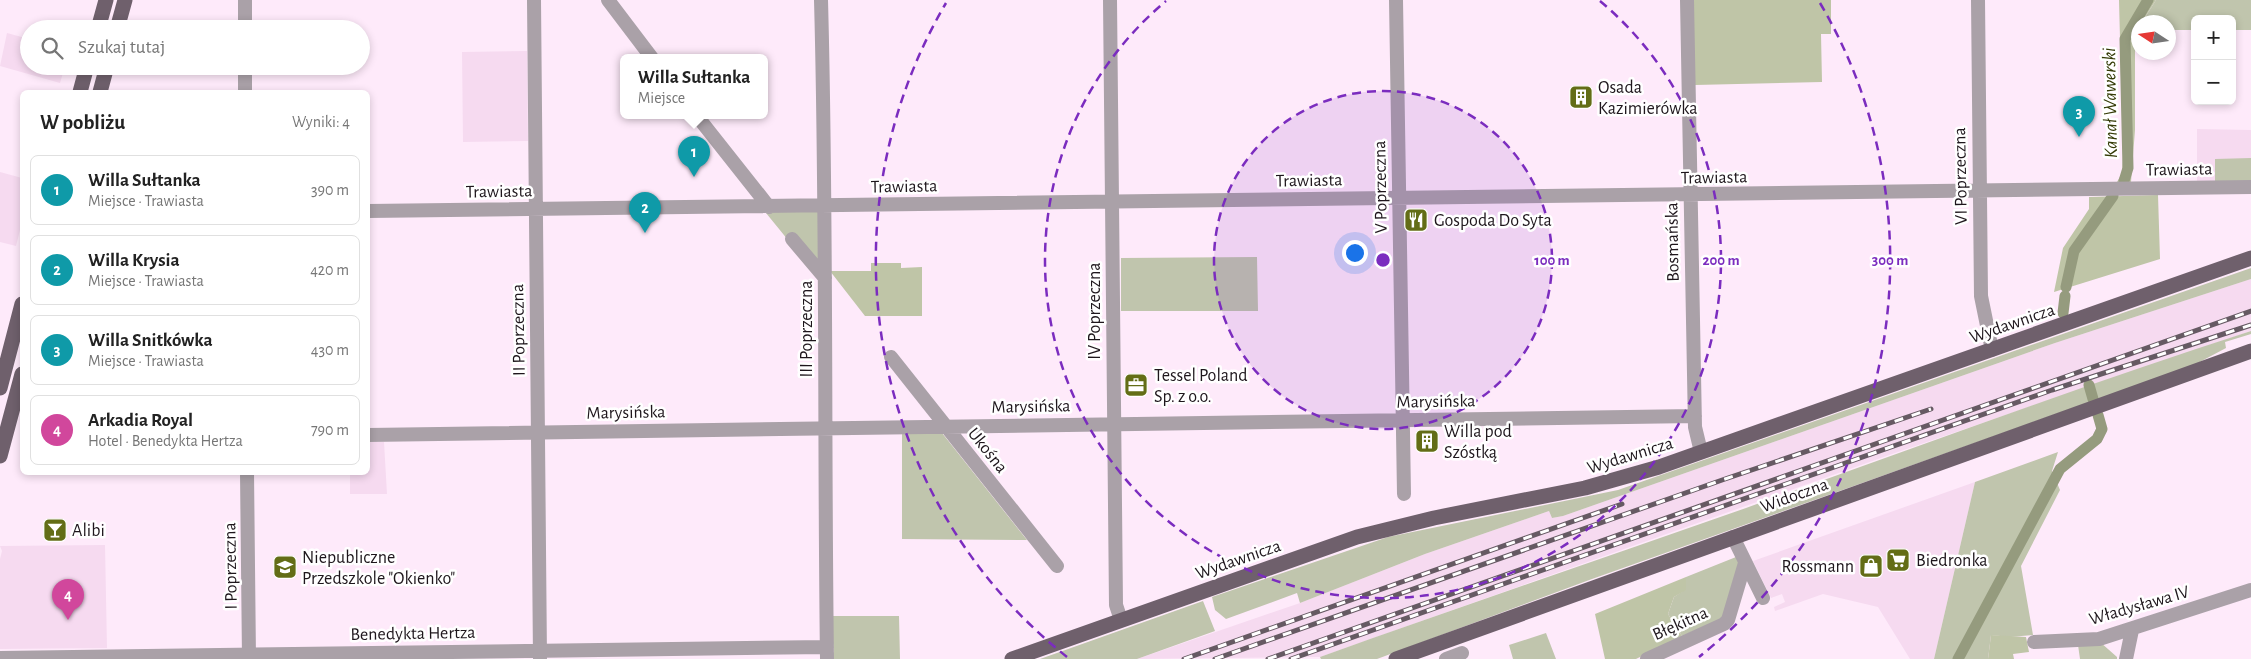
<!DOCTYPE html>
<html lang="pl">
<head>
<meta charset="utf-8">
<style>
	body { margin:0; font-family:"Alegreya Sans",sans-serif; background:#f6f6f6; color:#222 }
	.controls { position:absolute; right:15px; top:15px; display:grid; overflow:hidden; border-radius:8px; box-shadow:0 2px 8px #0003 }
	.controls button { width:45px; height:45px; display:grid; place-items:center; padding:0; border:0; border-bottom:1px solid #e0e0e0; background:#fff; color:#222; font:25px sans-serif }
	.compass { position:absolute; left:2131px; top:15px; width:45px; height:45px; border-radius:50%; background:#fff; box-shadow:0 2px 8px #0003; rotate:282deg }
	.you { position:absolute; left:1354px; top:252px; width:18px; height:18px; margin:-12px; border:4px solid #fff; border-radius:50%; background:#1a73e8; box-shadow:0 0 0 8px #1a73e833 }
	.badge { display:grid; place-items:center; width:32px; height:32px; border-radius:50%; background:#111827; color:#fff; font-size:16px; font-weight:700 }
	.pin { position:absolute; translate:-50% -41px; filter:drop-shadow(0 1px 2px #0008) }
	.pin::after { content:''; position:absolute; top:26px; width:18px; height:15px; background:inherit; clip-path:polygon(0 0,100% 0,50% 100%) }
	.popup { position:absolute; left:620px; top:54px; width:148px; height:65px; box-sizing:border-box; display:grid; place-content:center; border-radius:8px; background:#fff; filter:drop-shadow(0 1px 4px #0005); font-size:16px; white-space:nowrap; color:#767676 }
	.popup b { font-size:19px; color:#222 }
	.popup::after { content:''; position:absolute; left:50%; top:100%; margin-left:-10px; border:10px solid transparent; border-top-color:#fff }
	.list { margin:0; padding:0; list-style:none }
	h2 { display:flex; justify-content:space-between; align-items:center; height:65px; margin:0; padding:0 20px; font-size:21px }
	h2 small { font-size:16px; font-weight:400; color:#767676 }
	.list li { display:grid; grid-template-columns:32px 1fr auto; gap:15px; align-items:center; box-sizing:border-box; height:70px; margin:0 10px 10px; padding:0 10px; border:1px solid #e0e0e0; border-radius:8px }
	.list b { display:block; font-size:19px; white-space:nowrap }
	.list p { margin:0; font-size:16px; white-space:nowrap; color:#767676 }
	.list em { font-size:16px; font-style:normal; color:#767676 }
	.icon { flex:none; width:28px; height:28px; fill:none; stroke:currentColor; stroke-width:2; stroke-linecap:round; stroke-linejoin:round }
	.map { position:relative; flex:none; width:2251px; height:659px; overflow:hidden }
	.search { position:absolute; background:#fff; box-shadow:0 2px 8px #0003; left:20px; top:20px; width:350px; height:55px; display:flex; align-items:center; gap:12px; box-sizing:border-box; padding:0 18px; border-radius:28px; color:#767676; font-size:19px }
	.panel { position:absolute; background:#fff; box-shadow:0 2px 8px #0003; left:20px; top:90px; width:350px; height:385px; border-radius:8px }
	.map>svg:first-child { display:block }
	.built { fill:#f6daf0 }
	.green { fill:#c0c5ad }
	.forest { fill:#bfc5a7 }
	.lines { fill:none; stroke-linecap:round; stroke-linejoin:round }
	.canal { stroke:#959b7e; stroke-width:11 }
	.minor { stroke:#aaa1a8; stroke-width:14 }
	.major { stroke:#6f606c; stroke-width:15 }
	.rail-casing { stroke:#665a63; stroke-width:5 }
	.rail { stroke:#fff; stroke-width:3; stroke-dasharray:9; stroke-linecap:butt }
	.ring { fill:none; stroke:#7b2cbf; stroke-width:2.5; stroke-dasharray:9 6 }
	.labels { text-anchor:middle; stroke-width:5; stroke-linejoin:round; paint-order:stroke }
	.poi-label { font-size:18px; fill:#1e161c; stroke:#fff; text-anchor:start }
	.street-label { font-size:18px; fill:#1e161c; stroke:#fff }
	.water-label { font-size:19px; font-style:italic; fill:#353b07; stroke:#fff }
	.centre { fill:#7b2cbf; stroke:#fff; stroke-width:2.5 }
	.ring-label { font-size:15px; text-anchor:middle; font-weight:bold; fill:#7b2cbf; stroke:#fff; stroke-width:5; stroke-linejoin:round; paint-order:stroke }
</style>
</head>
<body>
<div class="map">
<svg width="2251" height="659" viewBox="0 0 2251 659">
	<rect width="100%" height="100%" fill="#feeafa"/>
	<path class="built" d="M 7,33 L 29,39 L 29,66 L 65,66 L 60,83 L 0,66 Z
		M 527,51 L 528,141 L 463,142 L 462,52 Z
		M 2197,129 L 2251,130 L 2251,181 L 2197,182 Z
		M 0,172 L 22,178 L 22,222 L 16,246 L 0,242 Z
		M 2251,279 L 2251,331 L 1895,453 L 1320,657 L 1137,659 L 1300,603 L 1425,554 L 1549,511 L 1552,518 L 1563,516 L 2055,343 Z
		M 368,442 L 384,442 L 387,494 L 350,494 L 350,473 L 368,472 Z
		M 1975,482 L 1934,659 L 1910,659 L 1878,607 L 1823,594 L 1775,611 L 1774,607 L 1785,602 L 1782,594 L 1771,598 L 1753,561 Z
		M 105,545 L 107,648 L 0,649 L 0,559 L 2,551 L 0,546 Z"/>
	<path class="green" d="M 2156,0 L 2251,0 L 2251,30 L 2232,30 L 2232,19 L 2195,19 L 2195,30 L 2169,30 L 2168,22 L 2142,22 Z
		M 2251,158 L 2251,181 L 2215,182 L 2215,159 Z
		M 774,211 L 820,212 L 819,263 L 788,240 L 766,213 Z
		M 1257,257 L 1258,311 L 1121,311 L 1121,258 Z
		M 2251,268 L 2251,279 L 2055,343 L 1563,516 L 1552,518 L 1549,511 L 1425,554 L 1300,603 L 1297,593 L 1226,619 L 1215,610 L 1212,597 L 1388,537 L 1618,490 Z
		M 2251,331 L 2251,334 L 2225,342 L 2226,348 L 2194,365 L 1592,579 L 1377,659 L 1321,659 L 1320,657 C 1462,606 1604,558 1746,508 C 1914,448 2081,386 2251,331 Z
		M 902,433 L 942,433 L 1027,540 L 902,539 Z
		M 2058,452 L 2052,471 L 2060,490 L 2021,566 L 2033,635 L 2010,637 L 1991,635 L 1988,659 L 1934,659 L 1975,482 Z
		M 1736,557 L 1739,563 L 1723,618 L 1682,636 L 1668,614 L 1674,597 L 1686,589 L 1686,577 Z
		M 1203,601 L 1215,631 L 1137,659 L 1040,659 Z
		M 830,616 L 899,616 L 900,659 L 831,659 L 831,654 L 834,652 Z
		M 1546,633 L 1556,659 L 1513,659 L 1509,645 Z
		M 2100,642 L 2117,657 L 2117,659 L 2080,659 L 2078,645 Z"/>
	<path class="forest" d="M 1691,0 L 1831,0 L 1831,34 L 1821,34 L 1822,82 L 1695,85 Z
		M 2119,0 L 2156,0 L 2142,22 L 2138,22 L 2135,37 L 2135,130 L 2131,182 L 2117,182 L 2122,173 L 2123,157 Z
		M 2158,195 L 2160,259 L 2054,292 L 2063,248 L 2089,209 L 2089,197 Z
		M 871,263 L 901,263 L 901,268 L 922,267 L 922,316 L 865,316 L 830,271 L 871,271 Z
		M 1686,577 L 1686,590 L 1674,597 L 1668,614 L 1682,636 L 1636,659 L 1605,659 L 1595,614 Z
		M 1991,635 L 2026,637 L 2029,652 L 2013,654 L 2014,659 L 1988,659 Z"/>
	<g class="lines">
		<path class="canal" d="M 2124,181 L 2128,168 L 2125,39 L 2148,0
			M 2066,287 L 2074,251 L 2113,196
			M 2063,313 L 2065,296
			M 2089,385 L 2093,399
			M 1958,659 L 2060,469 L 2097,439 L 2102,429 L 2098,415"/>
		<path class="minor" d="M 245,0 L 245,29
			M 534,0 L 540,658
			M 608,0 L 652,58
			M 821,0 C 827,220 824,439 827,659
			M 1110,0 L 1116,605 L 1121,620
			M 1396,0 L 1404,494
			M 1687,0 L 1695,427 L 1701,452
			M 1978,0 L 1981,296 L 1992,350
			M 245,66 L 245,92
			M 697,116 L 769,207
			M 368,211 L 2251,187
			M 792,239 L 825,278
			M 891,357 L 1057,566
			M 368,435 L 1695,416
			M 247,472 L 249,659
			M 1733,537 L 1763,598
			M 2034,642 L 2099,639 L 2251,590
			M 0,658 L 827,647
			M 1446,659 L 1462,653
			M 1647,659 L 1724,624 L 1728,620 L 1745,563
			M 2126,659 L 2132,630"/>
		<path class="major" d="M 98,29 L 106,0
			M 117,29 L 125,0
			M 80,92 L 87,66
			M 100,92 L 107,66
			M 0,388 L 22,304
			M 0,456 L 22,374
			M 1012,659 L 1357,537 L 1434,518 L 1585,488 L 1659,467 L 2251,258
			M 1396,659 L 2251,351"/>
		<g class="rail-casing">
			<path id="rail" d="M 1184,659 L 1622,504
				M 1215,659 L 1725,479 L 1931,409
				M 1268,659 L 2251,311
				M 1291,659 L 2052,390 L 2251,325"/>
		</g>
		<use href="#rail" class="rail"/>
	</g>
	<circle cx="1383" cy="260" r="169" fill="#7b2cbf" fill-opacity=".12"/>
	<g class="ring">
		<circle cx="1383" cy="260" r="169"/>
		<path d="M1600 1A338 338 0 1 1 1166 1"/>
		<path d="M1067 657A507 507 0 0 1 946 3M1820 3A507 507 0 0 1 1699 657"/>
	</g>
	<defs>
		<g id="building-square" transform="scale(1.25)"><rect x="-9" y="-9" width="18" height="18" rx="4" fill="#636d16" stroke="#fff"/><path d="M-4-6H4V6H1V3H-1V6H-4ZM-2.5-4.3h1.7v1.8h-1.7ZM.8-4.3h1.7v1.8H.8ZM-2.5-1h1.7V.8h-1.7ZM.8-1h1.7V.8H.8Z" fill="#fff"/></g>
		<g id="restaurant-square" transform="scale(1.25)"><rect x="-9" y="-9" width="18" height="18" rx="4" fill="#636d16" stroke="#fff"/><path d="M-5-6h1v4h1v-4h1v4h1v-4h1v5L-1.5 .5V6h-2V.5L-5-1ZM5-6V6H3V1.5H1.5Q1.5-4 5-6Z" fill="#fff"/></g>
		<g id="office-square" transform="scale(1.25)"><rect x="-9" y="-9" width="18" height="18" rx="4" fill="#636d16" stroke="#fff"/><path d="M-6-3h4V-5.5h4V-3h4V5H-6ZM-1-4.5V-3h2v-1.5ZM-6 0V1H6V0Z" fill="#fff"/></g>
		<g id="bar-square" transform="scale(1.25)"><rect x="-9" y="-9" width="18" height="18" rx="4" fill="#636d16" stroke="#fff"/><path d="M-6-5H6L.8 .8V4.5H3.5V6h-7V4.5H-.8V.8Z" fill="#fff"/></g>
		<g id="supermarket-square" transform="scale(1.25)"><rect x="-9" y="-9" width="18" height="18" rx="4" fill="#636d16" stroke="#fff"/><path d="M-6-5.5h2.5l.6 2H6L4.5 2H-2.5L-4.4-4H-6ZM-1.5 3.2a1.3 1.3 0 1 0 .1 0ZM3 3.2a1.3 1.3 0 1 0 .1 0Z" fill="#fff"/></g>
		<g id="shop-square" transform="scale(1.25)"><rect x="-9" y="-9" width="18" height="18" rx="4" fill="#636d16" stroke="#fff"/><path d="M-5-2.5h2.3a2.7 3.5 0 0 1 5.4 0H5L5.5 6h-11ZM-1.5-2.5h3a1.5 2.3 0 0 0-3 0Z" fill="#fff"/></g>
		<g id="school-square" transform="scale(1.25)"><rect x="-9" y="-9" width="18" height="18" rx="4" fill="#636d16" stroke="#fff"/><path d="M0-5L7-2L0 1L-7-2ZM-4 1L0 2.5L4 1V4Q0 6-4 4Z" fill="#fff"/></g>
	</defs>
	<g fill-rule="evenodd">
		<use href="#building-square" x="1581" y="97"/>
		<use href="#restaurant-square" x="1416" y="220"/>
		<use href="#office-square" x="1136" y="385"/>
		<use href="#building-square" x="1427" y="441"/>
		<use href="#bar-square" x="55" y="530"/>
		<use href="#supermarket-square" x="1898" y="560"/>
		<use href="#shop-square" x="1871" y="566"/>
		<use href="#school-square" x="285" y="567"/>
	</g>
	<g class="labels">
		<g class="poi-label">
			<text x="1598" y="93">Osada<tspan x="1598" dy="21">Kazimierówka</tspan></text>
			<text x="1434" y="226">Gospoda Do Syta</text>
			<text x="1154" y="381">Tessel Poland<tspan x="1154" dy="21">Sp. z o.o.</tspan></text>
			<text x="1444" y="437">Willa pod<tspan x="1444" dy="21">Szóstką</tspan></text>
			<text x="72" y="536">Alibi</text>
			<text x="302" y="563">Niepubliczne<tspan x="302" dy="21">Przedszkole "Okienko"</tspan></text>
			<text x="1916" y="566">Biedronka</text>
			<text x="1854" y="572" text-anchor="end">Rossmann</text>
		</g>
		<g class="street-label">
			<text transform="translate(2179 169) rotate(-1)" y="6">Trawiasta</text>
			<text transform="translate(1960 176) rotate(-91)" y="6">VI Poprzeczna</text>
			<text transform="translate(1714 177) rotate(-1)" y="6">Trawiasta</text>
			<text transform="translate(1309 180) rotate(-1)" y="6">Trawiasta</text>
			<text transform="translate(904 186) rotate(-1)" y="6">Trawiasta</text>
			<text transform="translate(1380 187) rotate(-91)" y="6">V Poprzeczna</text>
			<text transform="translate(499 191) rotate(-1)" y="6">Trawiasta</text>
			<text transform="translate(1672 242) rotate(-91)" y="6">Bosmańska</text>
			<text transform="translate(1094 311) rotate(-90)" y="6">IV Poprzeczna</text>
			<text transform="translate(2012 323) rotate(-19)" y="6">Wydawnicza</text>
			<text transform="translate(806 329) rotate(-90)" y="6">III Poprzeczna</text>
			<text transform="translate(518 330) rotate(-91)" y="6">II Poprzeczna</text>
			<text transform="translate(1436 401) rotate(-1)" y="6">Marysińska</text>
			<text transform="translate(1031 406) rotate(-1)" y="6">Marysińska</text>
			<text transform="translate(626 412) rotate(-1)" y="6">Marysińska</text>
			<text transform="translate(988 450) rotate(51)" y="6">Ukośna</text>
			<text transform="translate(1630 455) rotate(-17)" y="6">Wydawnicza</text>
			<text transform="translate(1794 495) rotate(-20)" y="6">Widoczna</text>
			<text transform="translate(1238 559) rotate(-19)" y="6">Wydawnicza</text>
			<text transform="translate(230 566) rotate(-91)" y="6">I Poprzeczna</text>
			<text transform="translate(2139 605) rotate(-16)" y="6">Władysława IV</text>
			<text transform="translate(1680 623) rotate(-24)" y="6">Błękitna</text>
			<text transform="translate(413 633) rotate(-1)" y="6">Benedykta Hertza</text>
		</g>
		<g class="water-label">
			<text transform="translate(2109 103) rotate(-91)" y="7">Kanał Wawerski</text>
		</g>
	</g>
	<circle cx="1383" cy="260" r="8" class="centre"/>
	<g class="ring-label">
		<text x="1552" y="265">100 m</text>
		<text x="1721" y="265">200 m</text>
		<text x="1890" y="265">300 m</text>
	</g>
</svg>
<div class="controls">
<button>+</button>
<button>−</button>
</div>
<svg class="compass" viewBox="-18 -18 36 36"><path d="M0-13l5 13h-10z" fill="#e53935"/><path d="M0 13l5-13h-10z" fill="#767676"/></svg>
<div class="you"></div>
<div class="pin badge" style="left:694px;top:177px;background:#0f9aa8">1</div>
<div class="popup"><b>Willa Sułtanka</b>Miejsce</div>
<div class="pin badge" style="left:645px;top:233px;background:#0f9aa8">2</div>
<div class="pin badge" style="left:2079px;top:137px;background:#0f9aa8">3</div>
<div class="pin badge" style="left:68px;top:620px;background:#d1479c">4</div>
<div class="search"><svg class="icon" aria-label="search" viewBox="0 0 24 24"><circle cx="10" cy="10" r="6"/><path d="M15 15l6 6"/></svg>Szukaj tutaj</div>
<section class="panel">
<h2>W pobliżu<small>Wyniki: 4</small></h2>
<ul class="list">
<li><span class="badge" style="background:#0f9aa8">1</span><div><b>Willa Sułtanka</b><p>Miejsce · Trawiasta</p></div><em>390 m</em></li>
<li><span class="badge" style="background:#0f9aa8">2</span><div><b>Willa Krysia</b><p>Miejsce · Trawiasta</p></div><em>420 m</em></li>
<li><span class="badge" style="background:#0f9aa8">3</span><div><b>Willa Snitkówka</b><p>Miejsce · Trawiasta</p></div><em>430 m</em></li>
<li><span class="badge" style="background:#d1479c">4</span><div><b>Arkadia Royal</b><p>Hotel · Benedykta Hertza</p></div><em>790 m</em></li>
</ul>
</section>
</div>
</body>
</html>
